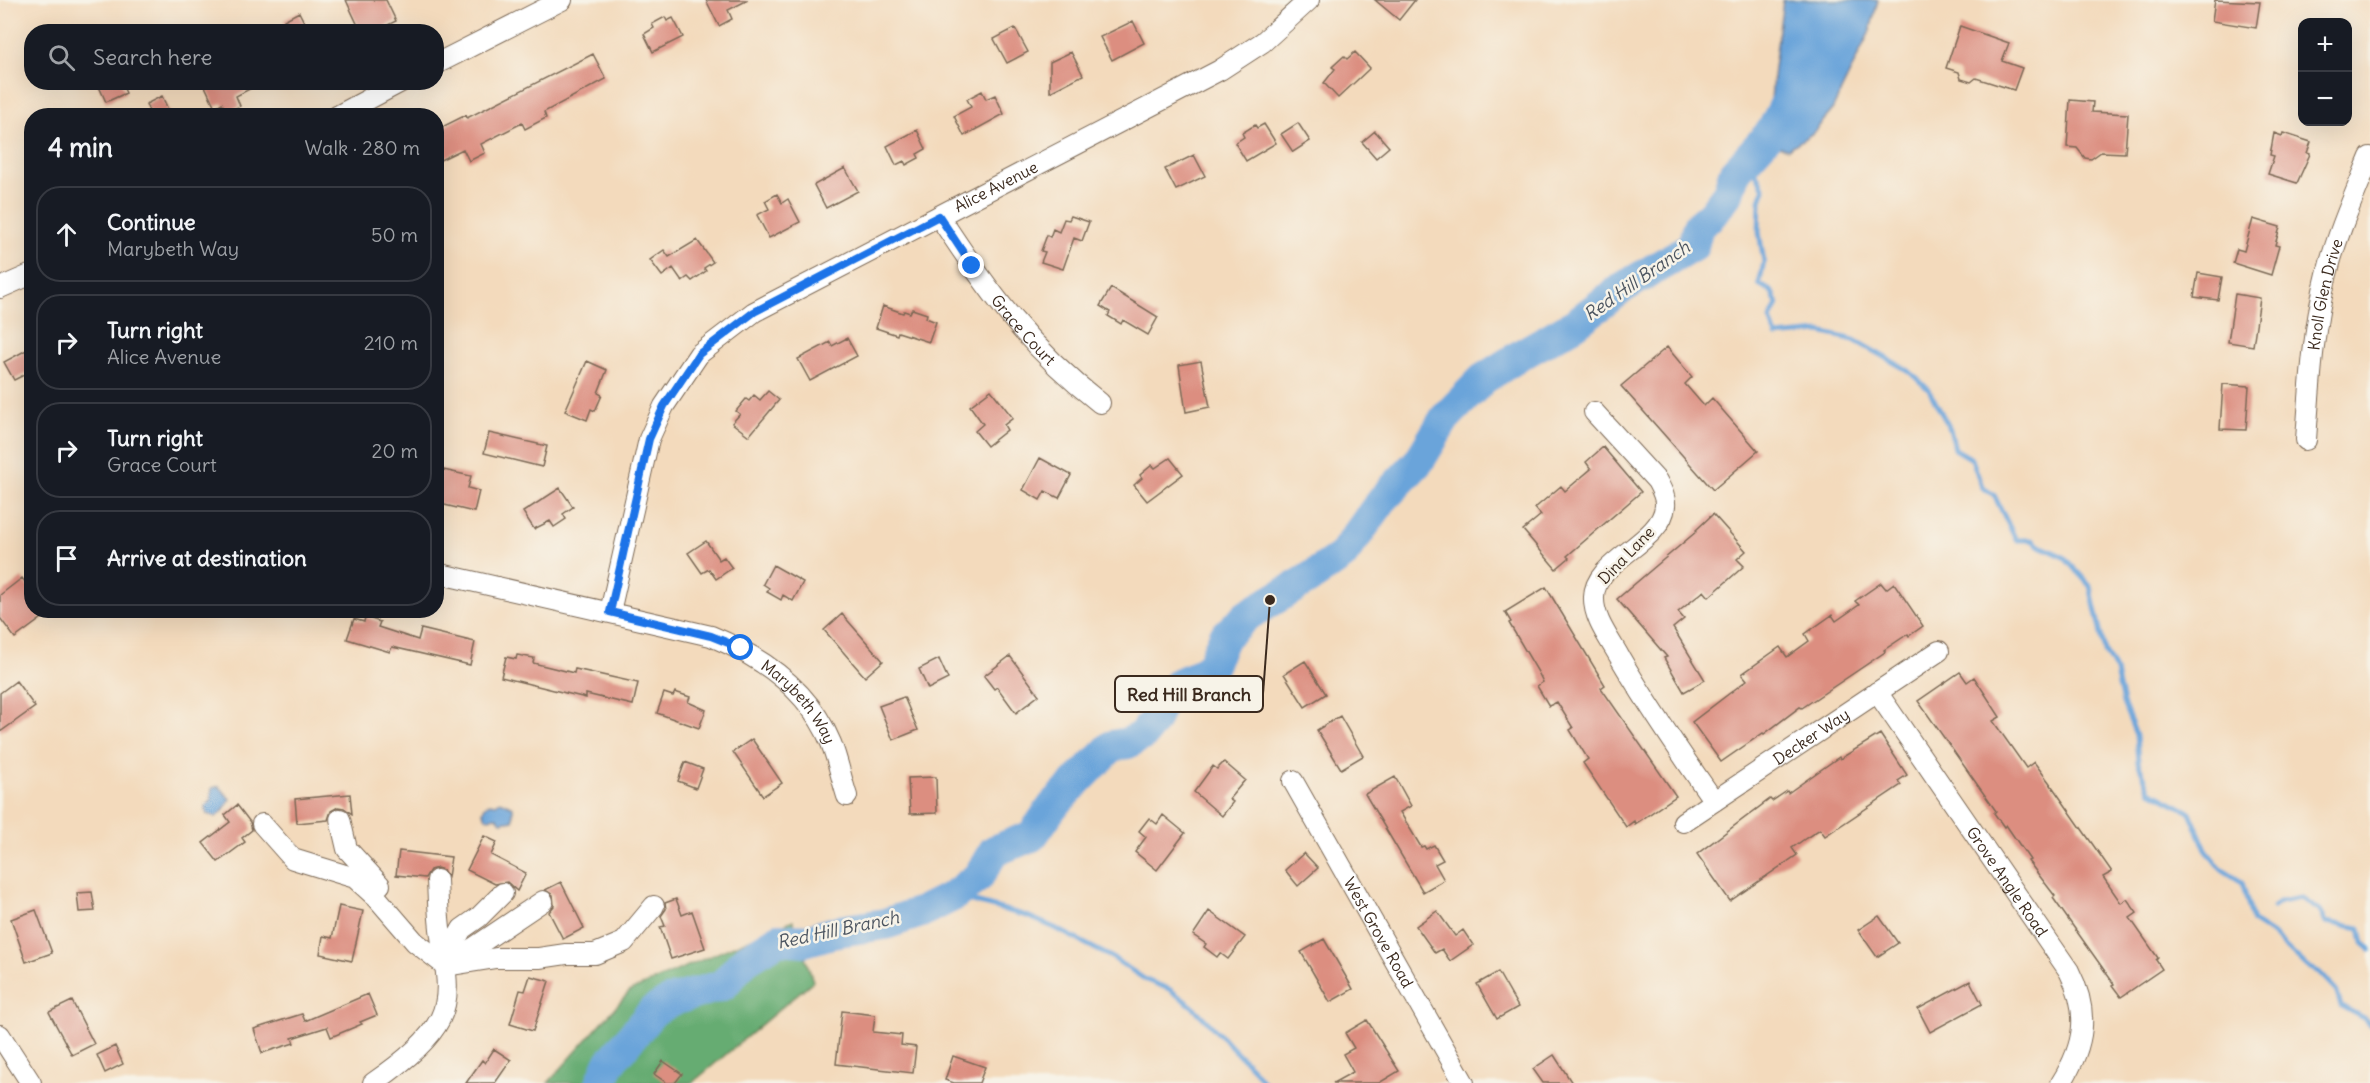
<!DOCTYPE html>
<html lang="en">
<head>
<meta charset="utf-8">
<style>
	body { margin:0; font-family:Delius,sans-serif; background:#242831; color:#f1f3f6 }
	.controls { position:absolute; right:18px; top:18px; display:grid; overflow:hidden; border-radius:12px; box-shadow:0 6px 24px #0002 }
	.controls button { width:54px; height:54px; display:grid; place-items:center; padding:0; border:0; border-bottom:2px solid #363941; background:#171b24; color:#f1f3f6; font:30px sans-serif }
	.stop { position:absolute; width:18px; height:18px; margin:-14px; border:4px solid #1a73e8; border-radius:50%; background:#fff }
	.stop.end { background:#1a73e8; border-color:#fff; box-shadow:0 2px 6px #0008 }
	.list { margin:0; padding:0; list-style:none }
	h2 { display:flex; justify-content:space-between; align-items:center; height:78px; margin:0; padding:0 24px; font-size:26px }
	h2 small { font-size:20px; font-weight:400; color:#9ea1a6 }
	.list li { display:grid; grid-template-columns:39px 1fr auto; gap:18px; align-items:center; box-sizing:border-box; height:96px; margin:0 12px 12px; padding:0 12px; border:2px solid #363941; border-radius:24px }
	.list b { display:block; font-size:22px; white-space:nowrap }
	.list p { margin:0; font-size:20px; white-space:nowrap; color:#9ea1a6 }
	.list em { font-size:20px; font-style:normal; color:#9ea1a6 }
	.icon { flex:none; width:33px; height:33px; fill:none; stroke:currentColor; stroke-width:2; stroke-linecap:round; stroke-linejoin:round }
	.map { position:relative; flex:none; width:2370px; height:1083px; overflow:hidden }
	.search { position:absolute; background:#171b24; box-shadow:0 6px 24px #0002; left:24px; top:24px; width:420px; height:66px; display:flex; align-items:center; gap:15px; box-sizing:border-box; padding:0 21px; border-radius:24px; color:#9ea1a6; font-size:22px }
	.panel { position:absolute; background:#171b24; box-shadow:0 6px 24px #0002; left:24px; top:108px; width:420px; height:510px; border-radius:24px }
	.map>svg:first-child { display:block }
	.forest { fill:#66ac72; stroke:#506b48; stroke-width:1.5 }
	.water { fill:#6ba4da; stroke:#53677c; stroke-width:1.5 }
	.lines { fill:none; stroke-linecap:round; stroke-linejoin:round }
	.stream { stroke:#6ba4da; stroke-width:5 }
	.river { stroke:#6ba4da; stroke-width:32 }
	.building { fill:#dc8e80 }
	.minor-casing { stroke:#7b6855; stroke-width:22 }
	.minor { stroke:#fff; stroke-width:20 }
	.route { stroke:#1a73e8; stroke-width:8 }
	.labels { text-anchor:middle; stroke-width:5; stroke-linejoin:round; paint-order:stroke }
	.street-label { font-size:16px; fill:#3b2a1e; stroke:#f7f3e8 }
	.water-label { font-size:18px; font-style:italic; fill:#4c5560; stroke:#f7f3e8 }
	.leader { fill:none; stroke:#3b2a1e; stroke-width:2 }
	.callout-dot { fill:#3b2a1e; stroke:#f7f3e8; stroke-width:2 }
	.callout { fill:#f7f3e8; stroke:#3b2a1e; stroke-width:2 }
	.callout-label { font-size:18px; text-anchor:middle; font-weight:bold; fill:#3b2a1e }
</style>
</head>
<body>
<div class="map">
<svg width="2370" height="1083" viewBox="0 0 2370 1083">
	<rect width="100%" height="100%" fill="#f7f3e8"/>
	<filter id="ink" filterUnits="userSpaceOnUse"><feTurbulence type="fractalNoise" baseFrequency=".0167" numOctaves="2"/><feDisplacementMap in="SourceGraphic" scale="12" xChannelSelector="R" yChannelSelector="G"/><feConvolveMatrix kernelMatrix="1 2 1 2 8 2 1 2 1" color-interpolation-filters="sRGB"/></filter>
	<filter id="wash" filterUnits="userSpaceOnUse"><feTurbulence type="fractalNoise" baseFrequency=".008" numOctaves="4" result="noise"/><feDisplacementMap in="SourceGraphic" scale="24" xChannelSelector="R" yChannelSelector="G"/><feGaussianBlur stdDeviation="1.35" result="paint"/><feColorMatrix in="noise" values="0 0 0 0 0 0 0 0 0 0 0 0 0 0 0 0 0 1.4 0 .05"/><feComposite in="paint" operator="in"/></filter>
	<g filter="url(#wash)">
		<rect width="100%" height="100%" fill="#f3dabc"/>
		<path class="forest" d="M 793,920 L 813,981 L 692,1083 L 548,1083 L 630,991 Z"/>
		<path class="water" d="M 1783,0 L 1878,0 L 1870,31 L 1831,112 L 1813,133 L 1788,149 C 1781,147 1777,146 1774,139 C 1764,115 1780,29 1783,0 Z
			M 219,786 L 230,799 L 223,811 L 216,817 L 207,814 L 205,807 L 211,800 L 212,788 Z
			M 500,801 L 513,807 L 513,820 L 501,822 L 497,817 L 486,818 L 483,812 L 485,806 L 490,803 L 496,804 Z"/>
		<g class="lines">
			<path class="stream" d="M 1753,149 L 1757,164 L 1754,169 L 1764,189 L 1760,200 L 1759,232 L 1764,262 L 1759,284 L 1772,292 L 1777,304 L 1770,319 L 1776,336 L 1820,332 L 1854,340 L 1909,371 L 1929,390 L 1950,429 L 1955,449 L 1972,459 L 1982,487 L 1994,495 L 2016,540 L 2032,540 L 2038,545 L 2064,557 L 2090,586 L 2105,652 L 2116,672 L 2123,703 L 2136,735 L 2138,762 L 2150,791 L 2190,812 L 2206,850 L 2220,868 L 2242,882 L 2253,922 L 2272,934 L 2306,966 L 2319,972 L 2336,990 L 2341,1006 L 2365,1019 L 2370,1025
				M 953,896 L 1027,916 L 1055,928 L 1113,958 L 1146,980 L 1169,989 L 1192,1006 L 1255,1071 L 1264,1083
				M 2273,907 L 2280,902 L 2301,898 L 2320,911 L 2326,922 L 2360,928 L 2363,943 L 2370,949"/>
			<path class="river" d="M 601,1083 L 609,1064 L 653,1011 L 670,1001 L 723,985 L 745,960 L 779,939 L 804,941 L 839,931 L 885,924 L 921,912 L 953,896 L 978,877 L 994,851 L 1032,836 L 1053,806 L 1112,746 L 1128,743 L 1143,735 L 1153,722 L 1162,702 L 1179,683 L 1195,677 L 1212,665 L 1224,637 L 1246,616 L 1307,580 L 1342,556 L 1382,500 L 1419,461 L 1445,418 L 1483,379 L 1524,353 L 1575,324 L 1622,288 L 1693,246 L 1698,226 L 1712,214 L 1728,193 L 1734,173 L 1772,131 L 1791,93"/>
		</g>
		<g id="blocks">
			<path class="building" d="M 346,0 L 386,0 L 396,21 L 374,32 L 361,32 Z
				M 706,0 L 748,0 L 728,10 L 732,19 L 719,26 Z
				M 1375,0 L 1415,0 L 1399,20 Z
				M 2215,0 L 2260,2 L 2256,28 L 2212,21 Z
				M 299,12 L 306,26 L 295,32 L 289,32 L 284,20 Z
				M 665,17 L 667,21 L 673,18 L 683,37 L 653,52 L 644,34 L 654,28 L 652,24 Z
				M 1133,21 L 1144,43 L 1112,60 L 1100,37 Z
				M 1960,26 L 2009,43 L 2002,61 L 2022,68 L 2014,90 L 1976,78 L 1971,82 L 1961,79 L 1959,72 L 1946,68 Z
				M 1015,28 L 1028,52 L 1007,63 L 994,39 Z
				M 1071,52 L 1083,75 L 1050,92 L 1050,62 Z
				M 1355,52 L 1370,68 L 1338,98 L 1324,83 L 1335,69 L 1332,67 L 1344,56 L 1347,59 Z
				M 593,54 L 606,79 L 544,112 L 546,118 L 525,129 L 522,123 L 481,144 L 485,153 L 469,161 L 463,149 L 436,162 L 436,135 L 442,132 L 440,128 L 466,115 L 467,118 Z
				M 97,82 L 121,82 L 126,93 L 106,102 Z
				M 203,82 L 263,82 L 236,96 L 240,106 L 226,113 L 222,103 L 215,107 Z
				M 982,91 L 986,99 L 995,95 L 1004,114 L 964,136 L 954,116 L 971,107 L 967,99 Z
				M 162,96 L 171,116 L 151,116 L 146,104 Z
				M 2070,100 L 2093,102 L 2092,112 L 2128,114 L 2125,153 L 2101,152 L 2091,159 L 2085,158 L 2077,148 L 2067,147 Z
				M 1298,123 L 1310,141 L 1293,152 L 1281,134 Z
				M 1264,124 L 1276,143 L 1246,161 L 1235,143 L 1244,137 L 1242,133 L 1255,125 L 1257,128 Z
				M 917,130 L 926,149 L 917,154 L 919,158 L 906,165 L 904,161 L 896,165 L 887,146 Z
				M 1375,131 L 1389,147 L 1376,158 L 1362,142 Z
				M 2274,133 L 2282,136 L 2283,133 L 2311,142 L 2307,153 L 2310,154 L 2297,183 L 2268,174 L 2274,156 L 2270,155 Z
				M 1194,155 L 1205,176 L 1176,190 L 1165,169 Z
				M 845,168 L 858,191 L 826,208 L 814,185 Z
				M 777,194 L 782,203 L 788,199 L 800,222 L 769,238 L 757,215 L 769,209 L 765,201 Z
				M 1071,216 L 1089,222 L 1082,241 L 1074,238 L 1063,269 L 1041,262 L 1045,252 L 1041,251 L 1047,235 L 1050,237 L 1053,229 L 1059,232 L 1064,219 L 1069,220 Z
				M 2253,219 L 2280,227 L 2275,245 L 2279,246 L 2271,275 L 2233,263 L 2237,249 L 2244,251 Z
				M 697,240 L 713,262 L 704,268 L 706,271 L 692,281 L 688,277 L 682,281 L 673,268 L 662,276 L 650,260 L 664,250 L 669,257 Z
				M 2198,273 L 2222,277 L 2218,300 L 2194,297 Z
				M 1111,288 L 1158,317 L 1148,335 L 1123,320 L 1121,324 L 1108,316 L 1110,312 L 1100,306 Z
				M 2235,294 L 2260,298 L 2253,346 L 2228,342 Z
				M 883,306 L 903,313 L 904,311 L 910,313 L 912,309 L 927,314 L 926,318 L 936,322 L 929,342 L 898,332 L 897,335 L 876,328 Z
				M 847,338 L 857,356 L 810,381 L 798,359 L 830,342 L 832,346 Z
				M 32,347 L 32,371 L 14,380 L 4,362 Z
				M 1667,347 L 1692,377 L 1685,384 L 1704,406 L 1712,398 L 1758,451 L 1713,490 L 1621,386 Z
				M 587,361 L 607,370 L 598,393 L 602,395 L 595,411 L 591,409 L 587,420 L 565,411 Z
				M 1201,361 L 1210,407 L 1186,412 L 1179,365 Z
				M 2223,384 L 2249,386 L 2246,430 L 2220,429 Z
				M 991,390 L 1013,418 L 1004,425 L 1007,430 L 987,446 L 975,431 L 983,424 L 970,406 Z
				M 768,391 L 779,400 L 749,436 L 732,423 L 740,414 L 736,411 L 746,399 L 749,401 L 754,395 L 760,400 Z
				M 489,433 L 547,446 L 542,467 L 484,453 Z
				M 1603,447 L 1641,492 L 1567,556 L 1569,558 L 1556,569 L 1523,530 L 1541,515 L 1535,508 L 1561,486 L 1565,491 L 1591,469 L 1586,462 Z
				M 1040,458 L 1071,475 L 1059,498 L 1045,491 L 1040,500 L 1023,490 Z
				M 1170,458 L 1183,474 L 1147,501 L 1134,485 L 1142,478 L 1140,475 L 1152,465 L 1155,468 Z
				M 439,469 L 471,476 L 468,488 L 479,491 L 474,512 L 436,503 L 436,480 Z
				M 560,488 L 573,507 L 563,514 L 566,519 L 554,527 L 550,521 L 534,529 L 523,512 Z
				M 1713,514 L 1746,551 L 1737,559 L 1744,566 L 1709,597 L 1704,591 L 1678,612 L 1684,619 L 1673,628 L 1705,680 L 1684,692 L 1664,658 L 1667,657 L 1617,599 L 1697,531 L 1696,530 Z
				M 706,541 L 719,560 L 724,557 L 732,568 L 716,579 L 709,569 L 702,573 L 688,553 Z
				M 773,565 L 803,582 L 793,601 L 783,595 L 781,600 L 767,592 L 769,588 L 763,584 Z
				M 22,578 L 32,591 L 32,610 L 36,610 L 42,618 L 15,638 L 0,618 L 0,595 Z
				M 1881,583 L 1886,589 L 1894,583 L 1923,626 L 1909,636 L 1908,634 L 1884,650 L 1885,652 L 1802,708 L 1800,707 L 1764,734 L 1763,733 L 1721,762 L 1692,722 L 1747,680 L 1742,674 L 1780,647 L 1787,657 L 1809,641 L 1805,634 L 1832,615 L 1836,621 L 1859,605 L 1855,601 Z
				M 1546,587 L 1605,685 L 1601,688 L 1676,796 L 1635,824 L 1634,821 L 1626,827 L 1583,763 L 1588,759 L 1570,730 L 1573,728 L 1557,702 L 1549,706 L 1537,686 L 1543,682 L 1538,672 L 1509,623 L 1511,622 L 1505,612 Z
				M 842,614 L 883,661 L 865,677 L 824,630 Z
				M 365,617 L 380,622 L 378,627 L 418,640 L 421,629 L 475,642 L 470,665 L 392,647 L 390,652 L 347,639 L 354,619 L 364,622 Z
				M 517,655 L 534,658 L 533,663 L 574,673 L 575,669 L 638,683 L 633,705 L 586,694 L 586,698 L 501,677 L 506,657 L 516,659 Z
				M 1010,656 L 1039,695 L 1016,713 L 997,687 L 994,689 L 984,676 Z
				M 939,659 L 948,679 L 928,689 L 919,669 Z
				M 1305,661 L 1326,694 L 1305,707 L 1284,674 Z
				M 1960,672 L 1967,682 L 1974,677 L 2000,717 L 1993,721 L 2026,768 L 2034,762 L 2049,782 L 2112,872 L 2103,877 L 2121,903 L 2127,899 L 2137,913 L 2130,918 L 2158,958 L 2156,960 L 2162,969 L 2121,997 L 2112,985 L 2114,984 L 2053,898 L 2055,896 L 2028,861 L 2030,860 L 2006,825 L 2004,827 L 1994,813 L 1996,811 L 1918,701 Z
				M 16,681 L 35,707 L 0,732 L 0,693 Z
				M 675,692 L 690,697 L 688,702 L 706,710 L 699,728 L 657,713 L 664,693 L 673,696 Z
				M 904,697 L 918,730 L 893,740 L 879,706 Z
				M 1340,716 L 1363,756 L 1341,769 L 1317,730 Z
				M 1880,734 L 1907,775 L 1898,781 L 1901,785 L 1825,836 L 1820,829 L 1806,838 L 1792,848 L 1797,855 L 1730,901 L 1697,854 L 1770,799 L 1772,801 L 1787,791 L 1788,793 L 1839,757 L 1840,759 Z
				M 752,739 L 782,783 L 763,796 L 733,752 Z
				M 685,762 L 703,769 L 696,788 L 678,781 Z
				M 1224,762 L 1245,780 L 1229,799 L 1233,802 L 1222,816 L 1194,792 L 1213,766 L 1217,769 Z
				M 936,777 L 937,813 L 910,814 L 908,778 Z
				M 1395,777 L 1411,806 L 1400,812 L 1421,847 L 1424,846 L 1426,849 L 1434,845 L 1443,860 L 1435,864 L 1444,880 L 1423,892 L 1365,794 Z
				M 350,794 L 352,814 L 344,808 L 338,807 L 331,811 L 328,820 L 297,823 L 295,799 Z
				M 237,805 L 250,822 L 252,830 L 242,838 L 245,842 L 218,862 L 203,843 L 230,822 L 225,815 Z
				M 1163,815 L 1185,833 L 1157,870 L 1135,852 L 1146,837 L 1139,831 L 1149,818 L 1157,824 Z
				M 484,836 L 497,842 L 491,855 L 526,873 L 517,891 L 507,882 L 495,884 L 467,870 Z
				M 399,851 L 451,857 L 448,877 L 443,870 L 437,868 L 430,870 L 425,878 L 396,875 Z
				M 1304,853 L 1318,868 L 1298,886 L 1285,870 Z
				M 561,882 L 584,928 L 563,939 L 549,912 L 554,906 L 553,895 L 545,890 Z
				M 92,892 L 95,911 L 79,912 L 77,893 Z
				M 676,899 L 682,915 L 692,911 L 705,948 L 671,959 L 660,927 L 665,926 L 661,916 L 666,909 L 665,903 Z
				M 339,906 L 363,911 L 352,961 L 320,954 L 323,936 L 332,938 Z
				M 36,910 L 52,953 L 26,962 L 11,919 Z
				M 1209,911 L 1245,937 L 1228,959 L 1220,953 L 1217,957 L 1204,947 L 1206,944 L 1193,935 Z
				M 1437,911 L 1455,936 L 1463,930 L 1473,945 L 1450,961 L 1442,949 L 1435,953 L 1416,926 Z
				M 1879,916 L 1898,943 L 1877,957 L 1858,930 Z
				M 1324,939 L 1353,989 L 1330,1002 L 1301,952 Z
				M 1498,972 L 1518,1007 L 1497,1019 L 1477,984 Z
				M 530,976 L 549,981 L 533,1031 L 510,1024 L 520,990 L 525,991 Z
				M 1970,981 L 1982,1004 L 1930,1032 L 1918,1009 Z
				M 368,994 L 377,1015 L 360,1022 L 362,1024 L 331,1037 L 327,1027 L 292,1038 L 294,1043 L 262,1053 L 254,1029 L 302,1014 L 305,1021 Z
				M 72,1001 L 94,1044 L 72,1055 L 49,1012 Z
				M 842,1011 L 875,1015 L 873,1032 L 902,1035 L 901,1045 L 916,1047 L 913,1073 L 836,1064 Z
				M 1367,1020 L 1399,1071 L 1379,1083 L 1333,1083 L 1353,1072 L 1343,1054 L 1354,1048 L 1345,1033 Z
				M 115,1046 L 123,1064 L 105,1073 L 97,1055 Z
				M 494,1049 L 511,1060 L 495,1083 L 466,1083 L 482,1060 L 485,1063 Z
				M 1554,1055 L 1572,1083 L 1543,1083 L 1533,1069 Z
				M 953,1056 L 985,1067 L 979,1083 L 954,1083 L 945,1080 Z
				M 663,1061 L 682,1074 L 675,1083 L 667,1083 L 654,1074 Z"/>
		</g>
	</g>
	<g filter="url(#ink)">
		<use href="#blocks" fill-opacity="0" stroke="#7b6855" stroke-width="1.5"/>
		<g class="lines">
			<g class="minor-casing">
				<g id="minor">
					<path d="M 436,64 L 562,0"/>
					<path d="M 337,116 L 401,82"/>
					<path id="s1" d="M 939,216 C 988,291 1028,347 1100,403"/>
					<path d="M 0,288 L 32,274"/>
					<path d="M 1594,412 L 1657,481 C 1661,489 1666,497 1665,506 C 1662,543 1594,560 1594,597 C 1593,618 1609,638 1619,656 C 1648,706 1681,754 1714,801"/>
					<path id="s2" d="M 2306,440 C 2310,384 2313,328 2327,274 C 2337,234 2354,196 2370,157"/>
					<path id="s3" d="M 436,573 L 711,636 C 762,657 809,690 831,743 C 838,760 841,778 847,796"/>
					<path id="s4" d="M 610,612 L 649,439 L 664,406 L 699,354 L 754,312 L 1220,70 L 1263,42 L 1309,0"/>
					<path id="s5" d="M 1877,692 L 2069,971 C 2090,1012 2085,1045 2061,1083"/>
					<path id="s6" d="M 1293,781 L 1464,1083"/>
					<path d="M 340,819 L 347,849 L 380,885"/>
					<path id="s7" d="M 1683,822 L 1939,651"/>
					<path d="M 262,824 L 293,859 L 355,878 L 377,898 L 415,942 L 446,966 L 496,958 L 539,958 L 566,954 L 595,954 L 624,942 L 654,906"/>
					<path d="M 447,963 L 448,953 L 462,929 L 479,917 L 503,893"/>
					<path d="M 451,963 L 543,901"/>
					<path d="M 0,1035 L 31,1083"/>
					<path d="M 373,1083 C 395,1068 428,1043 440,1019 C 453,993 444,963 441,936 C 438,918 438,899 437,880"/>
				</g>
			</g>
			<use href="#minor" class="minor"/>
		</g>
	</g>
	<g class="lines" filter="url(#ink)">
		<path class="route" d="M 741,648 L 711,636 L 610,612 L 649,439 L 664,406 L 699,354 L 754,312 L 939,216 L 972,266"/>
	</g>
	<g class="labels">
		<g class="street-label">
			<text dy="6" stroke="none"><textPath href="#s4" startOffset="618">Alice Avenue</textPath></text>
			<text dy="6" stroke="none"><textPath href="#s2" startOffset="147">Knoll Glen Drive</textPath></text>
			<text dy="6" stroke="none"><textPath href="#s1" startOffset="142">Grace Court</textPath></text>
			<text transform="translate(1626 555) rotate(-46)" y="6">Dina Lane</text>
			<text dy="6" stroke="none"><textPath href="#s3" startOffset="394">Marybeth Way</textPath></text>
			<text dy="6" stroke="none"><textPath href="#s7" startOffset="154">Decker Way</textPath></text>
			<text dy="6" stroke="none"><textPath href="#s5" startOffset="230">Grove Angle Road</textPath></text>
			<text dy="6" stroke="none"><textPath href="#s6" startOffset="174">West Grove Road</textPath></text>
		</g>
		<g class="water-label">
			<text transform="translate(1637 281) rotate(-35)" y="6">Red Hill Branch</text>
			<text transform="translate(838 930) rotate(-12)" y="6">Red Hill Branch</text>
		</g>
	</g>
	<path class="leader" d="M1270 600L1263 694"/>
	<circle class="callout-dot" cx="1270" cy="600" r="6"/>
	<rect class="callout" x="1115" y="676" width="148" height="36" rx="6"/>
	<g class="callout-label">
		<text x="1189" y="701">Red Hill Branch</text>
	</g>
</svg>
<div class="controls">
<button>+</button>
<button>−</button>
</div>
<div class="stop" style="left:741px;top:648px"></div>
<div class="stop end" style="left:972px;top:266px"></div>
<div class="search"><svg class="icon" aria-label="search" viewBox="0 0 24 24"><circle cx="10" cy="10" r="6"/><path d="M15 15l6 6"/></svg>Search here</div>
<section class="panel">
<h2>4 min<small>Walk · 280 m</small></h2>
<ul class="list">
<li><svg class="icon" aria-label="ahead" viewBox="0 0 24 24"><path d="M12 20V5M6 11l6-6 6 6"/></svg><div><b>Continue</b><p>Marybeth Way</p></div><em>50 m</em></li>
<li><svg class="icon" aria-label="right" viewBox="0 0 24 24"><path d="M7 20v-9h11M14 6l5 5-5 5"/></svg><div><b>Turn right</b><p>Alice Avenue</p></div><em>210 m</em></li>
<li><svg class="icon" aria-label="right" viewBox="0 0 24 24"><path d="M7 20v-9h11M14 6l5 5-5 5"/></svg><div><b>Turn right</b><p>Grace Court</p></div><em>20 m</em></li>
<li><svg class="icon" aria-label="arrive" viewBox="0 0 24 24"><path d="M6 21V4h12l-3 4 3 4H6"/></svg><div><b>Arrive at destination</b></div></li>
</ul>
</section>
</div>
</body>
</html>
